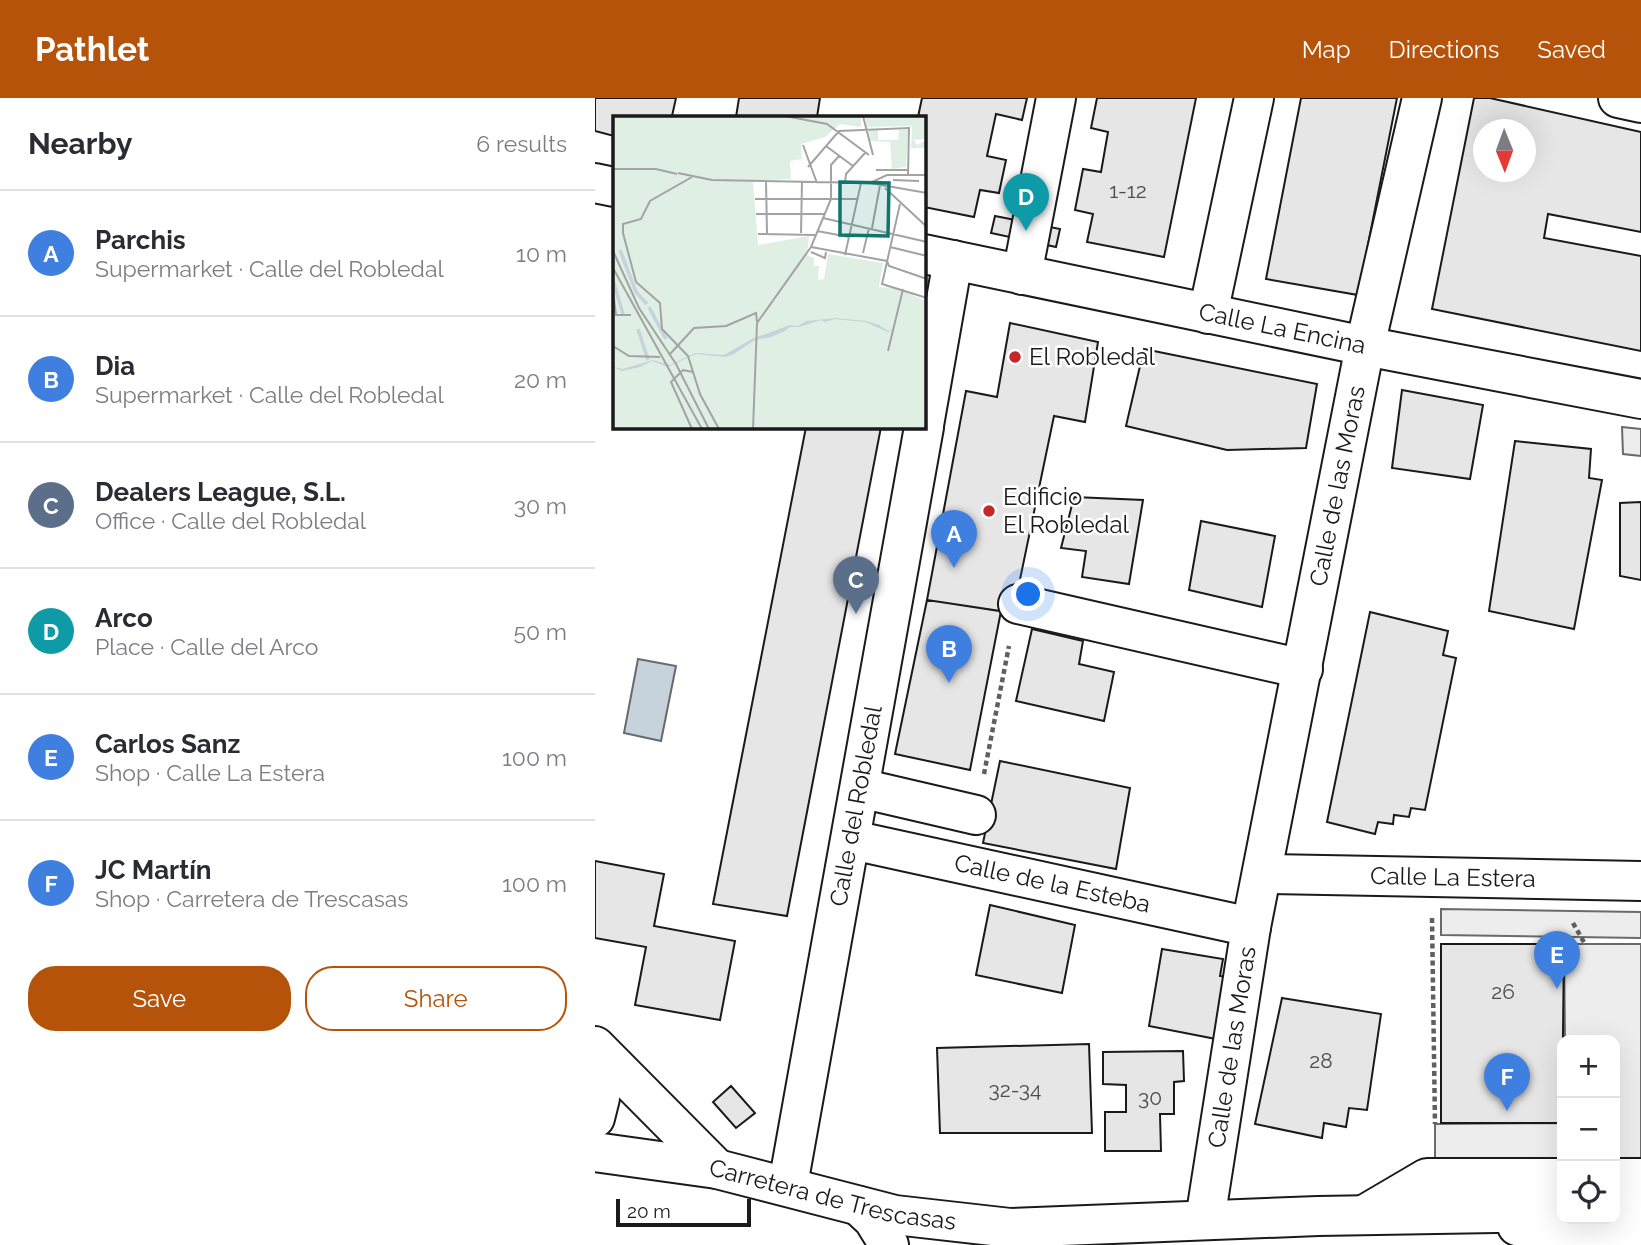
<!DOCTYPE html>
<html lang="en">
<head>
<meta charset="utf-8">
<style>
	body { margin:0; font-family:Raleway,sans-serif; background:#f7f7f7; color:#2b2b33 }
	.controls { position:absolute; right:21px; bottom:21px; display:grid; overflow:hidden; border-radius:14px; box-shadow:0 7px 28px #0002 }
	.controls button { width:63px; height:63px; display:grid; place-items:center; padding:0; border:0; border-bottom:2px solid #e1e1e2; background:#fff; color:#2b2b33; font:35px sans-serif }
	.compass { position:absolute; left:878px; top:21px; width:63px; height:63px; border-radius:50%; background:#fff; box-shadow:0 7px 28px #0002; rotate:179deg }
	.scale { position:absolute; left:21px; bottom:18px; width:135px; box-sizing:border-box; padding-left:7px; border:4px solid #1a1a1a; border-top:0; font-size:19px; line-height:24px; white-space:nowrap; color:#1a1a1a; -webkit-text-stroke:5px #fff; paint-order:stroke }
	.you { position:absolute; left:434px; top:497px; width:24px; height:24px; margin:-18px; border:5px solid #fff; border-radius:50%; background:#1a73e8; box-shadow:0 0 0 10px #1a73e833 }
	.badge { display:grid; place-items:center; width:46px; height:46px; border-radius:50%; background:#b45309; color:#fff; font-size:23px; font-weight:700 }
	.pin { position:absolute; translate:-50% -58px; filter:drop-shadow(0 2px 4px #0008) }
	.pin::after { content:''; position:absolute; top:37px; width:24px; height:21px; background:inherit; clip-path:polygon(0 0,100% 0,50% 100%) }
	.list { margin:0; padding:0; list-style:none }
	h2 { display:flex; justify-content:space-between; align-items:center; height:91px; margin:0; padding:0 28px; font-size:30px }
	h2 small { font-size:23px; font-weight:400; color:#7c7c81 }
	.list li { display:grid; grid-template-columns:46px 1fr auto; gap:21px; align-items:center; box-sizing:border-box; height:126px; padding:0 28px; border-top:2px solid #e1e1e2 }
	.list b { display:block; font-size:26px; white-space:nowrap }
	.list p { margin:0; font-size:23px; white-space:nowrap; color:#7c7c81 }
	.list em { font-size:23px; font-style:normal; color:#7c7c81 }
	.actions { display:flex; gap:14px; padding:21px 28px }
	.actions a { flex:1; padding:16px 0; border:2px solid #b45309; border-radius:28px; text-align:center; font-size:24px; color:#b45309 }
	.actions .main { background:#b45309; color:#fff }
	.icon { flex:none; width:38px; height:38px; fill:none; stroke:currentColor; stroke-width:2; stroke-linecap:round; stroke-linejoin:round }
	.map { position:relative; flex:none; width:1046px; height:1147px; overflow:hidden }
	header { display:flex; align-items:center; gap:42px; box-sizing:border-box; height:98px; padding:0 35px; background:#b45309; color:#fff }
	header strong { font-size:33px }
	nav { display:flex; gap:38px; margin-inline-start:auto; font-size:24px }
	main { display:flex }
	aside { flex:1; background:#fff }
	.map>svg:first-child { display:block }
	.parking { fill:#ededed; stroke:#6a6a6a; stroke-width:2 }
	.water { fill:#c6d2dc; stroke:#6a6a6a; stroke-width:2 }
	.building { fill:#e6e6e6; stroke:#1a1a1a; stroke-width:2; fill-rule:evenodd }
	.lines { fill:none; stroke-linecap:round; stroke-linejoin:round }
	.minor-casing { stroke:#1a1a1a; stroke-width:42 }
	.path { stroke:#5f5f5f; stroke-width:4.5; stroke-dasharray:5 3.5; stroke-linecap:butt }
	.minor { stroke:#fff; stroke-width:38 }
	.poi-dot { fill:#c62828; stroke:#fff; stroke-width:2.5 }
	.labels { text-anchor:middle; stroke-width:5; stroke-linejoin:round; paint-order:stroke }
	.number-label { font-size:21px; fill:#4d4d4d }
	.street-label { font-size:24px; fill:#1a1a1a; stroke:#fff }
	.poi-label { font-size:24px; fill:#1a1a1a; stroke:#fff; text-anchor:start }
	.inset-river { fill:none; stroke:#c6d2dc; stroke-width:3.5 }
	.inset-road { fill:none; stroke:#a3a3a3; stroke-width:2 }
	.view { fill:#0f766e; fill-opacity:0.15; stroke:#0f766e; stroke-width:3.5 }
	.inset-edge { fill:none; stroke:#1a1a1a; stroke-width:3.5 }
</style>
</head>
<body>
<header>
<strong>Pathlet</strong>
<nav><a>Map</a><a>Directions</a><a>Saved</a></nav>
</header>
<main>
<aside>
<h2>Nearby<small>6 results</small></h2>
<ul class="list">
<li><span class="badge" style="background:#3f7fe0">A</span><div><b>Parchis</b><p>Supermarket · Calle del Robledal</p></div><em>10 m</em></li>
<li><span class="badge" style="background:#3f7fe0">B</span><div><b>Dia</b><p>Supermarket · Calle del Robledal</p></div><em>20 m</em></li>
<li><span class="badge" style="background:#5c6f8a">C</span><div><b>Dealers League, S.L.</b><p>Office · Calle del Robledal</p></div><em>30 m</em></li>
<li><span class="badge" style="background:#0f9aa8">D</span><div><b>Arco</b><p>Place · Calle del Arco</p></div><em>50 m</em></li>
<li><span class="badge" style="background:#3f7fe0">E</span><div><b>Carlos Sanz</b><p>Shop · Calle La Estera</p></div><em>100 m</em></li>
<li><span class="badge" style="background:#3f7fe0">F</span><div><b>JC Martín</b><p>Shop · Carretera de Trescasas</p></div><em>100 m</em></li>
</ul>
<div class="actions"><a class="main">Save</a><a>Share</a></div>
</aside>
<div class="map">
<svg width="1046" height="1147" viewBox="0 0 1046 1147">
	<rect width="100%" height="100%" fill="#fff"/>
	<path class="parking" d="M 1027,329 L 1046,331 L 1046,358 L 1028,356 Z
		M 846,811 L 1046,814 L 1046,840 L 846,837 Z
		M 969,846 L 1046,846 L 1046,1065 L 1020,1066 L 1020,942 L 970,942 Z
		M 967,1025 L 967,1066 L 840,1068 L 840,1026 Z"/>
	<path class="water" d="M 43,561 L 81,568 L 66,643 L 29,635 Z"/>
	<path class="building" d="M 0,0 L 81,0 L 77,18 L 19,19 L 19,38 L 0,33 Z
		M 144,0 L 225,0 L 222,19 L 141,19 Z
		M 327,0 L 432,0 L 427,22 L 401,16 L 392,58 L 411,62 L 404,95 L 385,92 L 379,119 L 329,109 L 329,19 L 323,19 Z
		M 502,0 L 601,0 L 569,159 L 492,144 L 498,116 L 480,112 L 488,71 L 506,74 L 513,34 L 496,30 Z
		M 706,0 L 802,0 L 763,197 L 671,181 Z
		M 879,0 L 895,0 L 1046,34 L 1046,134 L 953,116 L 949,140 L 1046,158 L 1046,253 L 837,211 ZM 888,32 L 930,32 L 930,74 L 888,74 Z
		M 400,118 L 465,131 L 461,149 L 396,135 Z
		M 415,225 L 503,244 L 490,324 L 459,318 L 418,515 L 332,502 L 371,293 L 402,299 Z
		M 549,251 L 722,286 L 711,350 L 632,352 L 531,328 Z
		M 807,292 L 888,307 L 875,381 L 797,370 Z
		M 211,329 L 286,329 L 192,818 L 118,806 Z
		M 920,343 L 996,351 L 994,380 L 1007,382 L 979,531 L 894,513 Z
		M 479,399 L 548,402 L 534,486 L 487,479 L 491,453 L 466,450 Z
		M 1046,404 L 1046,482 L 1025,478 L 1025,405 Z
		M 606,423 L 680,438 L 667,509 L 594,492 Z
		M 332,502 L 406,513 L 375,672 L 300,656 Z
		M 775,514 L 853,533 L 848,557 L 861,560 L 830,712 L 816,710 L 814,719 L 799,717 L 798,726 L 783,724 L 780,736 L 732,724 Z
		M 437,531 L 488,543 L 484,566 L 519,574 L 509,623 L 421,603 Z
		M 405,663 L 535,690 L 521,771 L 388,745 Z
		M 0,763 L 69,776 L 59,828 L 140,843 L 125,922 L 40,907 L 51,849 L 0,840 Z
		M 395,807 L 480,827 L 467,895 L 381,877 Z
		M 846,846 L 969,846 L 967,1025 L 846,1025 Z
		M 567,851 L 628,861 L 625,878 L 632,879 L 621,941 L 554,928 Z
		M 687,900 L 786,916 L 772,1012 L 754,1010 L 751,1029 L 729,1025 L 727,1040 L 660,1026 Z
		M 494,946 L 497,1035 L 345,1035 L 342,950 Z
		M 588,953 L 589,983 L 579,984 L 579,1016 L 565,1016 L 566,1053 L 510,1053 L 510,1014 L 531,1014 L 531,987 L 508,986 L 508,954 Z
		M 136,988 L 160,1015 L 141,1030 L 118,1004 Z"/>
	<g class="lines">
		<g class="minor-casing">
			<g id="minor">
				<path d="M 1023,0 L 1046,5"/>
				<path d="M 0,85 L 19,89"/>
				<path id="s1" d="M 329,156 L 770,248 L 1046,301"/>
				<path d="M 427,177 L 461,0"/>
				<path d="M 613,216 L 659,0"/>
				<path d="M 329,327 L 358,162"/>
				<path d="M 423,506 L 708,571"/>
				<path d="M 265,690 L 381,717"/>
				<path id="s2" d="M 257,742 L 656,829"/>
				<path id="s3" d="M 669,776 L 1046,783"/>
				<path d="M 0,948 L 122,1071"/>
				<path d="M 0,970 L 5,1000 L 0,1020"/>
				<path id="s4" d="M 0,1054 L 122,1071 L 300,1117 L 415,1130 L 723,1118 L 967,1114"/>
				<path d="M 1020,1080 L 1046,1080"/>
				<path id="s5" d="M 193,1087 L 329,329"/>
				<path d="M 264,1108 L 278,1121 L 294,1147"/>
				<path d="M 1020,1115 L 1046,1115"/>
				<path d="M 769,1117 L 832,1080 L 967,1080"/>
				<path id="s6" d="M 610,1122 L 656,829 L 770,248 L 827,0"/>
				<path d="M 922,1128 L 957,1140 L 1046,1142"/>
			</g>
		</g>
		<path class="path" d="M 389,676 L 414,548
			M 837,820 L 840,1026
			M 978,825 L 990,846"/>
		<use href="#minor" class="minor"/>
	</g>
	<g class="poi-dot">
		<circle cx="420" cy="259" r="7"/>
		<circle cx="394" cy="413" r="7"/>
	</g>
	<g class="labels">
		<g class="number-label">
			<text x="533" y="100">1-12</text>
			<text x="908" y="901">26</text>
			<text x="726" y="970">28</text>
			<text x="420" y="999">32-34</text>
			<text x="555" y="1007">30</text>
		</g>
		<g class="street-label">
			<text dy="8" stroke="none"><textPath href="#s1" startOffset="366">Calle La Encina</textPath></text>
			<text dy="8" stroke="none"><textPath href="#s6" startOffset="746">Calle de las Moras</textPath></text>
			<text dy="8" stroke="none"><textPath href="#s5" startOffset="385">Calle del Robledal</textPath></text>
			<text dy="8" stroke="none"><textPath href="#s3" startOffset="189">Calle La Estera</textPath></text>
			<text dy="8" stroke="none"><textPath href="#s2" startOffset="205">Calle de la Esteba</textPath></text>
			<text dy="8" stroke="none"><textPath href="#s6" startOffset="175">Calle de las Moras</textPath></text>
			<text dy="8" stroke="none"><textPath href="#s4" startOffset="242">Carretera de Trescasas</textPath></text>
		</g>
		<g class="poi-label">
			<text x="434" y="267">El Robledal</text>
			<text x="408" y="407">Edificio<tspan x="408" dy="28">El Robledal</tspan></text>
		</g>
	</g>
	<g transform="translate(18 18)">
		<rect width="313" height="313" fill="#fff"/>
		<path d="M 0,0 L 248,0 L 248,11 L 227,8 L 212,21 L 188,28 L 189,43 L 177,45 L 178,63 L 140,65 L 145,129 L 196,120 L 194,139 L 201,142 L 201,150 L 206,150 L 205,164 L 211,163 L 215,138 L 270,147 L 266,171 L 283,172 L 313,185 L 313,313 L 0,313 ZM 252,0 L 313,0 L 312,23 L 301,24 L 304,29 L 313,24 L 313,32 L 298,32 L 299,10 L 254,11 ZM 265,14 L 265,24 L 285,24 L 286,14 L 295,14 L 293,51 L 279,53 L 277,26 L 257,25 L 256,15 Z" fill="#e0efe3"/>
		<path d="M 223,202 L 253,205 L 266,209 L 275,215 L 281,213 L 275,216 L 252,206 L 222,203 L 212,206 L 208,204 L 186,211 L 177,211 L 172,215 L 158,221 L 142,224 L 119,239 L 112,241 L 83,238 L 55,251 L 39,245 L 27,251 L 9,255 L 0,251 L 10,253 L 40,244 L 57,249 L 82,237 L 111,239 L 139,223 L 177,209 L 185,210 L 193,205 Z" fill="#c6d2dc"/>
		<path class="inset-river" d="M 7,134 L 23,176 L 34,188M 0,164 L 10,198M 36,191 L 53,223M 25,213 L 35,244"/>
		<path class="inset-road" d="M 172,0 L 214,8 L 256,39M 250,0 L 260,39M 190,29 L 204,67M 213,30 L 240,50M 195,51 L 226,15 L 296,12 L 295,58M 0,53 L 43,53M 43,53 L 64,58M 263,54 L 295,54M 65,57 L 99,64 L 257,67 L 314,77M 79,61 L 37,85 L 28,103 L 10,108 L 10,117 L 23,166 L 47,187 L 49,213 L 75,240 L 87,278 L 106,313M 280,64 L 306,65M 153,65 L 154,117M 232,67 L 233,58 L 252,37M 257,67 L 274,59 L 314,59M 272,72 L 314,111M 142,83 L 245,83M 287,88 L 269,168 L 314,182M 143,98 L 211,98M 210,102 L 314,126M 259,112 L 267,69M 204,115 L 236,121M 188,117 L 189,66M 145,118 L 202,119M 198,131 L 274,145 L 276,150 L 314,163M 277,131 L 314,140M 0,135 L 26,192 L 63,248 L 96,313M 198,136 L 212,142 L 213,136M 250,137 L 256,112M 232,139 L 248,67M 0,152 L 89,313M 0,175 L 3,199 L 18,199M 0,230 L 16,240 L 47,241M 275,235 L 290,173M 57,238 L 81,212 L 113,210 L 143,197 L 144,206M 79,313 L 58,266 L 70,254 L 80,256M 140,313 L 144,207 L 198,131 L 218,83 L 218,49 L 226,40"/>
		<path class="view" d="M 227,66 L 276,67 L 275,120 L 227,119 Z"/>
		<rect width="313" height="313" class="inset-edge"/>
	</g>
</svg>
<div class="controls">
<button>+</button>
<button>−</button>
<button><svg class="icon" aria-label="locate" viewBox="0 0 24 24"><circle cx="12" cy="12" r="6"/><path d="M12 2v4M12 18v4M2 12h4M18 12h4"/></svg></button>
</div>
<svg class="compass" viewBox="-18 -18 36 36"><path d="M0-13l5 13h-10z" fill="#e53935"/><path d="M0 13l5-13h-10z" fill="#7c7c81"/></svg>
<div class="scale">20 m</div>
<div class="you"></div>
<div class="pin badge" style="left:359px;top:470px;background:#3f7fe0">A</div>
<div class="pin badge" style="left:354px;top:585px;background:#3f7fe0">B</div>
<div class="pin badge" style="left:261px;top:516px;background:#5c6f8a">C</div>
<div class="pin badge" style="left:431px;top:133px;background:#0f9aa8">D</div>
<div class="pin badge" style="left:962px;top:891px;background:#3f7fe0">E</div>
<div class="pin badge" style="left:912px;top:1013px;background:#3f7fe0">F</div>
</div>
</main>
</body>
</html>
